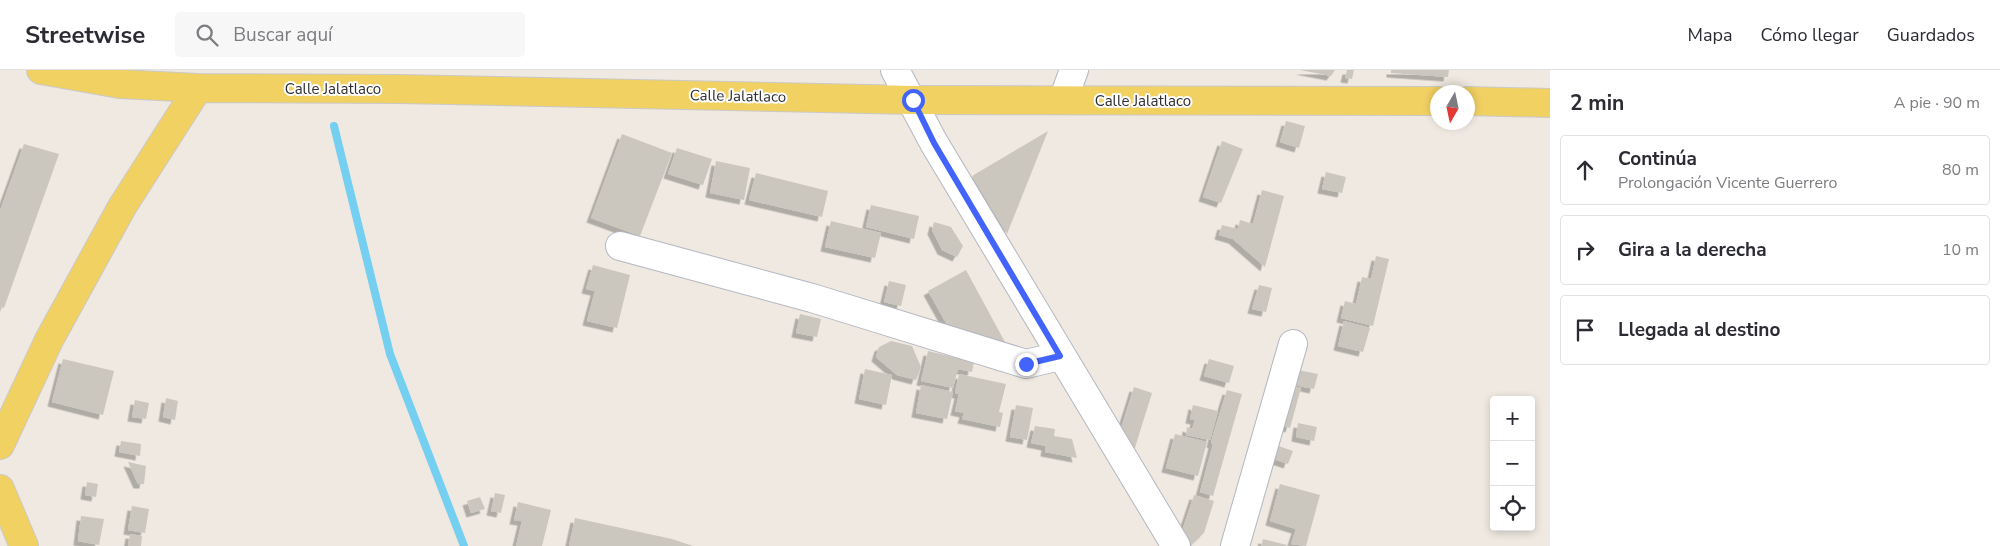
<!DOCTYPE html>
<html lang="es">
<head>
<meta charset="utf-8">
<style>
	body { margin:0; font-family:"Nunito Sans",sans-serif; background:#f7f7f7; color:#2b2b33 }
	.controls { position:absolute; right:15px; bottom:15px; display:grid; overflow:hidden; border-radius:5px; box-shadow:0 2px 8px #0003 }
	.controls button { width:45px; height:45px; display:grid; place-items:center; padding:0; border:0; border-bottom:1px solid #e1e1e2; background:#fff; color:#2b2b33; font:25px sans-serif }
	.compass { position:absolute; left:1430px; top:15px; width:45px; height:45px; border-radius:50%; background:#fff; box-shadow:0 2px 8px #0003; rotate:189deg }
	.stop { position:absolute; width:15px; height:15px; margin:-11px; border:4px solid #4264fb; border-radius:50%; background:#fff }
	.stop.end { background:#4264fb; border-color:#fff; box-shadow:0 1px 5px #0008 }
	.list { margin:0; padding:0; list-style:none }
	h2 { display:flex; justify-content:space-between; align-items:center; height:65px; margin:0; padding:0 20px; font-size:21px }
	h2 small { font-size:16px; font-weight:400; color:#7c7c81 }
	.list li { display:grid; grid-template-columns:32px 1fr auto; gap:15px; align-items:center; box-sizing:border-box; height:70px; margin:0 10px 10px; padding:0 10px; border:1px solid #e1e1e2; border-radius:5px }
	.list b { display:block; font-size:19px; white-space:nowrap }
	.list p { margin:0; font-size:16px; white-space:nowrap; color:#7c7c81 }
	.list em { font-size:16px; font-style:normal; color:#7c7c81 }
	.icon { flex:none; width:28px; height:28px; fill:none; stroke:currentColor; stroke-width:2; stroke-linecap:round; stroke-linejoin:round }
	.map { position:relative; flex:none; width:1550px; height:476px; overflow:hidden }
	header { display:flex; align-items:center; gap:30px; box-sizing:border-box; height:70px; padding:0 25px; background:#fff; border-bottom:1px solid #e1e1e2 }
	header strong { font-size:24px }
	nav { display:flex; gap:28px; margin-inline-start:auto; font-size:18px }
	.search { width:350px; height:45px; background:#f7f7f7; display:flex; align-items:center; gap:12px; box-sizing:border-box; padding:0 18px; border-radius:5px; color:#7c7c81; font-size:19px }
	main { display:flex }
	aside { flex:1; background:#fff }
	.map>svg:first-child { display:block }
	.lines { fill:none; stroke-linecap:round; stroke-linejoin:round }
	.stream { stroke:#75cff0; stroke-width:8 }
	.building { fill:#cbc7bf; filter:url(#shadow) }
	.minor-casing { stroke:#b4b7c1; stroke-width:30 }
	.major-casing { stroke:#c9c9c9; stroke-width:30 }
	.minor { stroke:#fff; stroke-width:28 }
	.major { stroke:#f2d163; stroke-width:28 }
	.route { stroke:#4264fb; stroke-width:6 }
	.labels { text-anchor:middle; stroke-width:4; stroke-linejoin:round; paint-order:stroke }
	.street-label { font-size:15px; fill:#2e2e2e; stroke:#fff }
</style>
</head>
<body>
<header>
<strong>Streetwise</strong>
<div class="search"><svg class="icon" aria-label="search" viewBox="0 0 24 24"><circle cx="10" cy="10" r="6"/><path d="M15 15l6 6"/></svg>Buscar aquí</div>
<nav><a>Mapa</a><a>Cómo llegar</a><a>Guardados</a></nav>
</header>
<main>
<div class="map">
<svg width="1550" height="476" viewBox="0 0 1550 476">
	<defs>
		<filter id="shadow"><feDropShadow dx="-4.5" dy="4.5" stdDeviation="0" flood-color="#0004"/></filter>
	</defs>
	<rect width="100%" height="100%" fill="#efe9e1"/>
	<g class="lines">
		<path class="stream" d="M 334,56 L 390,284 L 464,476"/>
	</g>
	<path class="building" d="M 1300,0 L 1335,0 L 1331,6 Z
		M 1347,0 L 1354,0 L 1352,9 L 1345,8 Z
		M 1391,0 L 1449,0 L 1448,7 L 1391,3 Z
		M 1286,51 L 1305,56 L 1299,78 L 1280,72 Z
		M 1048,61 L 1007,164 L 972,106 Z
		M 622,64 L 672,83 L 640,166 L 591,148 Z
		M 1222,71 L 1243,79 L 1221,133 L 1203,127 Z
		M 24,74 L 59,84 L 4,238 L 0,237 L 0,141 Z
		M 677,78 L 712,89 L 703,115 L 668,104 Z
		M 716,91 L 750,98 L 744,130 L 710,123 Z
		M 1326,102 L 1346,107 L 1342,123 L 1322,119 Z
		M 756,103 L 828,121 L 822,147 L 749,130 Z
		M 1262,120 L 1284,126 L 1265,197 L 1233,169 L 1219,165 L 1222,155 L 1238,159 L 1240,150 L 1253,154 Z
		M 871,135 L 919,146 L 914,169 L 866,157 Z
		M 831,151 L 881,163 L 875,188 L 825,177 Z
		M 934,152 L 951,157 L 963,176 L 957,187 L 942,180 L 932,160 Z
		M 1376,186 L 1389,189 L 1373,256 L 1341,248 L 1345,231 L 1356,234 L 1362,207 L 1371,209 Z
		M 593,195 L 630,205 L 617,258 L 587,251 L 595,221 L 586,219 Z
		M 966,200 L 1006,274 L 950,260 L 928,221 Z
		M 889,211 L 906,215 L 901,236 L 884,232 Z
		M 1259,215 L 1272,218 L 1266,242 L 1252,239 Z
		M 800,244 L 821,249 L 817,267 L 796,263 Z
		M 1344,251 L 1370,258 L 1363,282 L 1338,276 Z
		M 891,271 L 912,276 L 921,297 L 916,310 L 897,305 L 876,287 L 879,277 Z
		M 928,281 L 974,292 L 972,302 L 958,299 L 953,318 L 921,311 Z
		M 63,289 L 114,301 L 103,345 L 52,332 Z
		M 1209,289 L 1234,296 L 1229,313 L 1204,306 Z
		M 865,299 L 892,305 L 886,335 L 859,329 Z
		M 1298,300 L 1318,304 L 1314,319 L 1295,315 Z
		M 959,304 L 1006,314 L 999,342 L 1003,343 L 1000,357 L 962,349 L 964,343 L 955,341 L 959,324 L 955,323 Z
		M 1285,314 L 1301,318 L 1290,358 L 1275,353 Z
		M 921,315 L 953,322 L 947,349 L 916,343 Z
		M 1134,317 L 1152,323 L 1133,384 L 1119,365 Z
		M 1227,320 L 1242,324 L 1213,426 L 1200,422 L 1213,374 L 1211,373 L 1213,365 Z
		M 166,328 L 178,331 L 175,350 L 163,347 Z
		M 135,330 L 149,333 L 146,349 L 132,347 Z
		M 1016,335 L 1033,338 L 1027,370 L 1010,367 Z
		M 1193,335 L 1218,341 L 1210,370 L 1186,365 L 1187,357 L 1192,359 L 1195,350 L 1190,349 Z
		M 1298,353 L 1317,357 L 1314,371 L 1296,367 Z
		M 1035,356 L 1055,359 L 1054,366 L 1072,369 L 1077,388 L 1045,382 L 1046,376 L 1031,373 Z
		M 1175,364 L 1207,372 L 1198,406 L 1166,398 Z
		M 121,371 L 141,374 L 140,386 L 119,382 Z
		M 1270,373 L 1293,381 L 1288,394 L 1265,386 Z
		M 128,392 L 146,396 L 144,414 L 138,414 Z
		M 87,412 L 98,414 L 96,427 L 85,425 Z
		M 1280,414 L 1320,425 L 1306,476 L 1291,474 L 1296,459 L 1270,451 Z
		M 495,423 L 505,425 L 501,443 L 491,441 Z
		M 1194,425 L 1214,431 L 1204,463 L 1192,474 L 1181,464 Z
		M 480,427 L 485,439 L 471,443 L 467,431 Z
		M 518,432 L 551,440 L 542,476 L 516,476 L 522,451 L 514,450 Z
		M 132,436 L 149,439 L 145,463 L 128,460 Z
		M 81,446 L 104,449 L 99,475 L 78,471 Z
		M 575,448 L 672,469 L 693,476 L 569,476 Z
		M 130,464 L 142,466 L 141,476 L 128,476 Z
		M 1263,469 L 1287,475 L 1286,476 L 1261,476 Z"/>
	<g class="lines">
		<g class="minor-casing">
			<path id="minor" d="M 895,0 L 934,73 L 1176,476
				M 1063,30 L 1074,0
				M 620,176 L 812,228 L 1026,294 L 1060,286
				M 1235,476 L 1293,274"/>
		</g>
		<g class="major-casing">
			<path id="major" d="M 41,0 L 120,14 L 198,18 L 400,19 L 913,30 L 1438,31
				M 1468,31 L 1550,33
				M 0,375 L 49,270 L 122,137 L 198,18
				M 0,419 L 24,476"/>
		</g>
		<use href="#minor" class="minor"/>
		<use href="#major" class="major"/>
	</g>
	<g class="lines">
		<path class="route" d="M 913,30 L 934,73 L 1060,286 L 1026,294"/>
	</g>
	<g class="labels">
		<g class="street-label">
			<text x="333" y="24">Calle Jalatlaco</text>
			<text transform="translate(738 26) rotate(1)" y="5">Calle Jalatlaco</text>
			<text x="1143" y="36">Calle Jalatlaco</text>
		</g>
	</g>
</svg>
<div class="controls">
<button>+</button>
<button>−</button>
<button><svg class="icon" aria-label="locate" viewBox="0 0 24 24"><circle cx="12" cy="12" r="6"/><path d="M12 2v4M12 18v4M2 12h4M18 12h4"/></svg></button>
</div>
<svg class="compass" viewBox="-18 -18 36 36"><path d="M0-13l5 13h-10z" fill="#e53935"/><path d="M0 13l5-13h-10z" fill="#7c7c81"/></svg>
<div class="stop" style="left:913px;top:30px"></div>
<div class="stop end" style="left:1026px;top:294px"></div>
</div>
<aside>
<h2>2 min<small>A pie · 90 m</small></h2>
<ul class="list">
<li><svg class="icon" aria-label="ahead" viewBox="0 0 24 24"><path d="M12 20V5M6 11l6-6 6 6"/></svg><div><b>Continúa</b><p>Prolongación Vicente Guerrero</p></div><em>80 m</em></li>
<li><svg class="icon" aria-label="right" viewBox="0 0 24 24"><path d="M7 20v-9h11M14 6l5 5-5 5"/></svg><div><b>Gira a la derecha</b></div><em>10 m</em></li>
<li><svg class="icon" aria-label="arrive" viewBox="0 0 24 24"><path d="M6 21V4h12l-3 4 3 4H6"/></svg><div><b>Llegada al destino</b></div></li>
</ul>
</aside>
</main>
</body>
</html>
